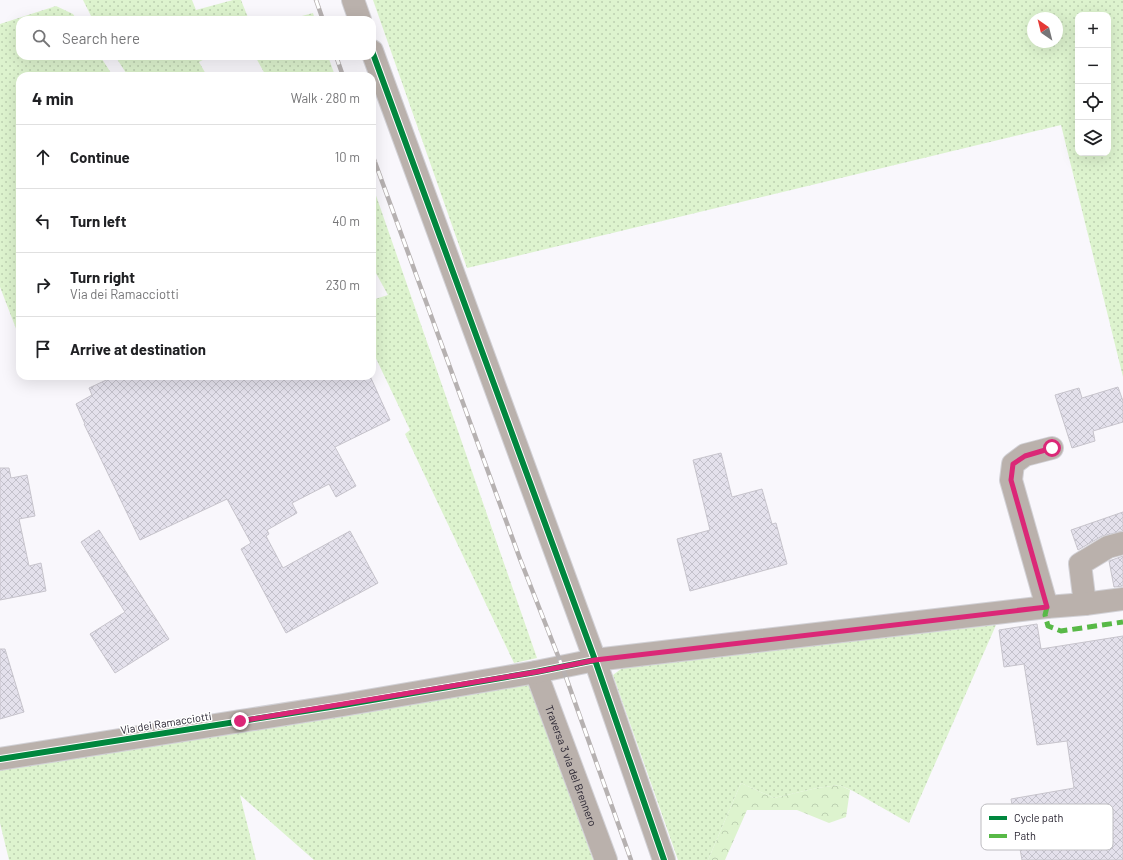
<!DOCTYPE html>
<html lang="en">
<head>
<meta charset="utf-8">
<style>
	body { margin:0; font-family:Barlow,sans-serif; background:#f6f6f6; color:#202124 }
	.controls { position:absolute; right:12px; top:12px; display:grid; overflow:hidden; border-radius:8px; box-shadow:0 4px 16px #0002 }
	.controls button { width:36px; height:36px; display:grid; place-items:center; padding:0; border:0; border-bottom:1px solid #e0e0e0; background:#fff; color:#202124; font:20px sans-serif }
	.compass { position:absolute; left:1027px; top:12px; width:36px; height:36px; border-radius:50%; background:#fff; box-shadow:0 4px 16px #0002; rotate:325deg }
	.stop { position:absolute; width:12px; height:12px; margin:-9px; border:3px solid #db2777; border-radius:50%; background:#fff }
	.stop.end { background:#db2777; border-color:#fff; box-shadow:0 1px 4px #0008 }
	.list { margin:0; padding:0; list-style:none }
	h2 { display:flex; justify-content:space-between; align-items:center; height:52px; margin:0; padding:0 16px; font-size:17px }
	h2 small { font-size:13px; font-weight:400; color:#757577 }
	.list li { display:grid; grid-template-columns:26px 1fr auto; gap:12px; align-items:center; box-sizing:border-box; height:64px; padding:0 16px; border-top:1px solid #e0e0e0 }
	.list b { display:block; font-size:15px; white-space:nowrap }
	.list p { margin:0; font-size:13px; white-space:nowrap; color:#757577 }
	.list em { font-size:13px; font-style:normal; color:#757577 }
	.icon { flex:none; width:22px; height:22px; fill:none; stroke:currentColor; stroke-width:2; stroke-linecap:round; stroke-linejoin:round }
	.map { position:relative; flex:none; width:1123px; height:860px; overflow:hidden }
	.search { position:absolute; background:#fff; box-shadow:0 4px 16px #0002; left:16px; top:16px; width:360px; height:44px; display:flex; align-items:center; gap:10px; box-sizing:border-box; padding:0 14px; border-radius:12px; color:#757577; font-size:15px }
	.panel { position:absolute; background:#fff; box-shadow:0 4px 16px #0002; left:16px; top:72px; width:360px; height:308px; border-radius:12px }
	.map>svg:first-child { display:block }
	.grass { fill:url(#grass-dots); fill-rule:evenodd }
	.forest { fill:url(#forest-crowns) }
	.building { fill:url(#building-cross-hatch); stroke:#c7c4cc }
	.lines { fill:none; stroke-linecap:round; stroke-linejoin:round }
	.minor-casing { stroke:#d2d1d6; stroke-width:24 }
	.minor { stroke:#bab1ac; stroke-width:22 }
	.rail-casing { stroke:#b6b1b1; stroke-width:4.5 }
	.rail { stroke:#fff; stroke-width:3; stroke-dasharray:9; stroke-linecap:butt }
	.quiet { stroke:#58b947; stroke-width:5; stroke-dasharray:10 5; stroke-linecap:butt }
	.cycleway-casing { stroke:#fff; stroke-width:8 }
	.cycleway { stroke:#00873e; stroke-width:6 }
	.route { stroke:#db2777; stroke-width:5 }
	.labels { text-anchor:middle; stroke-width:3; stroke-linejoin:round; paint-order:stroke }
	.street-label { font-size:11px; fill:#231f2c; stroke:#fff }
	.key { fill:#fff; stroke:#bdbcc0; stroke-width:1 }
	.key-label { font-size:11px; fill:#231f2c }
</style>
</head>
<body>
<div class="map">
<svg width="1123" height="860" viewBox="0 0 1123 860">
	<defs>
		<pattern id="grass-dots" width="8" height="8" patternUnits="userSpaceOnUse"><rect width="8" height="8" fill="#ddf3ce"/><path d="M2 2h.1M6 6h.1" fill="none" stroke="#bdd0b1" stroke-width="1.8" stroke-linecap="round"/></pattern>
		<pattern id="forest-crowns" width="20" height="18" patternUnits="userSpaceOnUse"><rect width="20" height="18" fill="#ddf3ce"/><path d="M2 6a3 3 0 1 1 6 0M12 15a3 3 0 1 1 6 0" fill="none" stroke="#bdd0b1"/></pattern>
		<pattern id="building-cross-hatch" width="8" height="8" patternUnits="userSpaceOnUse"><rect width="8" height="8" fill="#e4e1ec"/><path d="M0 0l8 8M0 8l8-8" fill="none" stroke="#c3c1cb"/></pattern>
	</defs>
	<rect width="100%" height="100%" fill="#f9f7fc"/>
	<path class="grass" d="M 83,0 L 192,0 L 196,10 L 233,0 L 241,0 L 249,20 L 93,20 Z
		M 373,0 L 1123,0 L 1123,377 L 1061,125 L 467,268 ZM 1078,15 L 1108,15 L 1108,153 L 1078,153 ZM 1033,18 L 1057,18 L 1057,42 L 1033,42 Z
		M 56,6 L 73,14 L 77,20 L 20,20 L 20,56 L 100,56 L 113,76 L 20,76 L 20,339 L 0,287 L 0,24 Z
		M 313,13 L 315,20 L 287,20 Z
		M 115,56 L 210,56 L 199,62 L 207,76 L 128,76 Z
		M 255,56 L 328,56 L 335,76 L 266,76 Z
		M 372,184 L 537,658 L 514,663 L 405,434 L 410,430 L 372,350 L 372,300 L 388,295 L 372,266 Z
		M 996,625 L 909,823 L 853,791 L 839,785 L 817,788 L 774,798 L 741,783 L 708,860 L 678,860 L 613,675 L 625,666 Z
		M 529,678 L 593,860 L 314,860 L 240,795 L 256,860 L 9,860 L 0,823 L 0,770 Z"/>
	<path class="forest" d="M 741,783 L 774,798 L 817,788 L 839,785 L 850,790 L 846,817 L 829,823 L 797,810 L 747,810 L 725,860 L 708,860 Z"/>
	<path class="building" d="M 115,376 L 370,376 L 390,420 L 335,447 L 356,486 L 336,497 L 329,484 L 292,503 L 297,513 L 267,530 L 269,534 L 266,536 L 283,568 L 350,531 L 378,583 L 286,633 L 241,549 L 251,543 L 227,499 L 140,540 L 84,424 L 85,424 L 76,404 L 92,395 L 89,388 Z
		M 1118,387 L 1123,401 L 1123,422 L 1093,431 L 1095,441 L 1072,448 L 1055,395 L 1079,388 L 1082,398 Z
		M 721,453 L 732,497 L 762,489 L 772,524 L 776,523 L 787,564 L 690,591 L 677,539 L 710,530 L 693,460 Z
		M 0,468 L 9,468 L 11,478 L 27,475 L 35,516 L 19,519 L 29,566 L 41,563 L 46,591 L 0,600 Z
		M 1123,512 L 1123,531 L 1102,536 L 1078,550 L 1071,530 Z
		M 99,530 L 169,639 L 115,673 L 90,634 L 125,612 L 81,542 Z
		M 1123,556 L 1123,586 L 1114,587 L 1109,561 Z
		M 1037,624 L 1041,649 L 1123,636 L 1123,860 L 1022,860 L 1011,799 L 1074,788 L 1067,741 L 1037,745 L 1024,664 L 1004,667 L 999,630 Z
		M 0,649 L 5,649 L 24,712 L 0,719 Z"/>
	<g class="lines">
		<g class="minor-casing">
			<g id="minor">
				<path d="M 353,0 L 360,20"/>
				<path d="M 372,51 L 595,660 L 664,860"/>
				<path d="M 1085,604 L 1080,564 L 1108,547 L 1123,543"/>
				<path d="M 1047,607 L 1011,480 L 1013,464 L 1025,455 L 1052,448"/>
				<path id="s1" d="M 536,672 L 606,860"/>
				<path d="M 0,759 L 343,705 L 536,672 L 595,660 L 1047,607 L 1085,604 L 1123,599"/>
			</g>
		</g>
		<use href="#minor" class="minor"/>
		<g class="rail-casing">
			<path id="rail" d="M 316,0 L 323,20
				M 336,56 L 343,76
				M 372,154 L 520,559 L 562,666 L 631,860"/>
		</g>
		<use href="#rail" class="rail"/>
		<path class="quiet" d="M 1047,607 L 1045,615 L 1048,626 L 1061,631 L 1123,622"/>
		<g class="cycleway-casing">
			<path id="cycleway" d="M 372,51 L 595,660 L 664,860
				M 0,759 L 343,705 L 536,672 L 595,660"/>
		</g>
		<use href="#cycleway" class="cycleway"/>
	</g>
	<g class="lines">
		<path class="route" d="M 240,721 L 536,672 L 595,660 L 1047,607 L 1011,480 L 1013,464 L 1025,456 L 1052,448"/>
	</g>
	<g class="labels">
		<g class="street-label">
			<text transform="translate(166 723) rotate(-9)" y="4">Via dei Ramacciotti</text>
			<text dy="4" stroke="none"><textPath href="#s1" startOffset="100">Traversa 3 via del Brennero</textPath></text>
		</g>
	</g>
	<rect x="981" y="804" width="132" height="46" rx="6" class="key"/>
	<rect x="989" y="816" width="18" height="4" fill="#00873e"/>
	<rect x="989" y="834" width="18" height="4" fill="#58b947"/>
	<g class="key-label">
		<text x="1014" y="822">Cycle path</text>
		<text x="1014" y="840">Path</text>
	</g>
</svg>
<div class="controls">
<button>+</button>
<button>−</button>
<button><svg class="icon" aria-label="locate" viewBox="0 0 24 24"><circle cx="12" cy="12" r="6"/><path d="M12 2v4M12 18v4M2 12h4M18 12h4"/></svg></button>
<button><svg class="icon" aria-label="layers" viewBox="0 0 24 24"><path d="M12 4l9 5-9 5-9-5zM3 14l9 5 9-5"/></svg></button>
</div>
<svg class="compass" viewBox="-18 -18 36 36"><path d="M0-13l5 13h-10z" fill="#e53935"/><path d="M0 13l5-13h-10z" fill="#757577"/></svg>
<div class="stop" style="left:1052px;top:448px"></div>
<div class="stop end" style="left:240px;top:721px"></div>
<div class="search"><svg class="icon" aria-label="search" viewBox="0 0 24 24"><circle cx="10" cy="10" r="6"/><path d="M15 15l6 6"/></svg>Search here</div>
<section class="panel">
<h2>4 min<small>Walk · 280 m</small></h2>
<ul class="list">
<li><svg class="icon" aria-label="ahead" viewBox="0 0 24 24"><path d="M12 20V5M6 11l6-6 6 6"/></svg><div><b>Continue</b></div><em>10 m</em></li>
<li><svg class="icon" aria-label="left" viewBox="0 0 24 24"><path d="M17 20v-9H6M10 6l-5 5 5 5"/></svg><div><b>Turn left</b></div><em>40 m</em></li>
<li><svg class="icon" aria-label="right" viewBox="0 0 24 24"><path d="M7 20v-9h11M14 6l5 5-5 5"/></svg><div><b>Turn right</b><p>Via dei Ramacciotti</p></div><em>230 m</em></li>
<li><svg class="icon" aria-label="arrive" viewBox="0 0 24 24"><path d="M6 21V4h12l-3 4 3 4H6"/></svg><div><b>Arrive at destination</b></div></li>
</ul>
</section>
</div>
</body>
</html>
